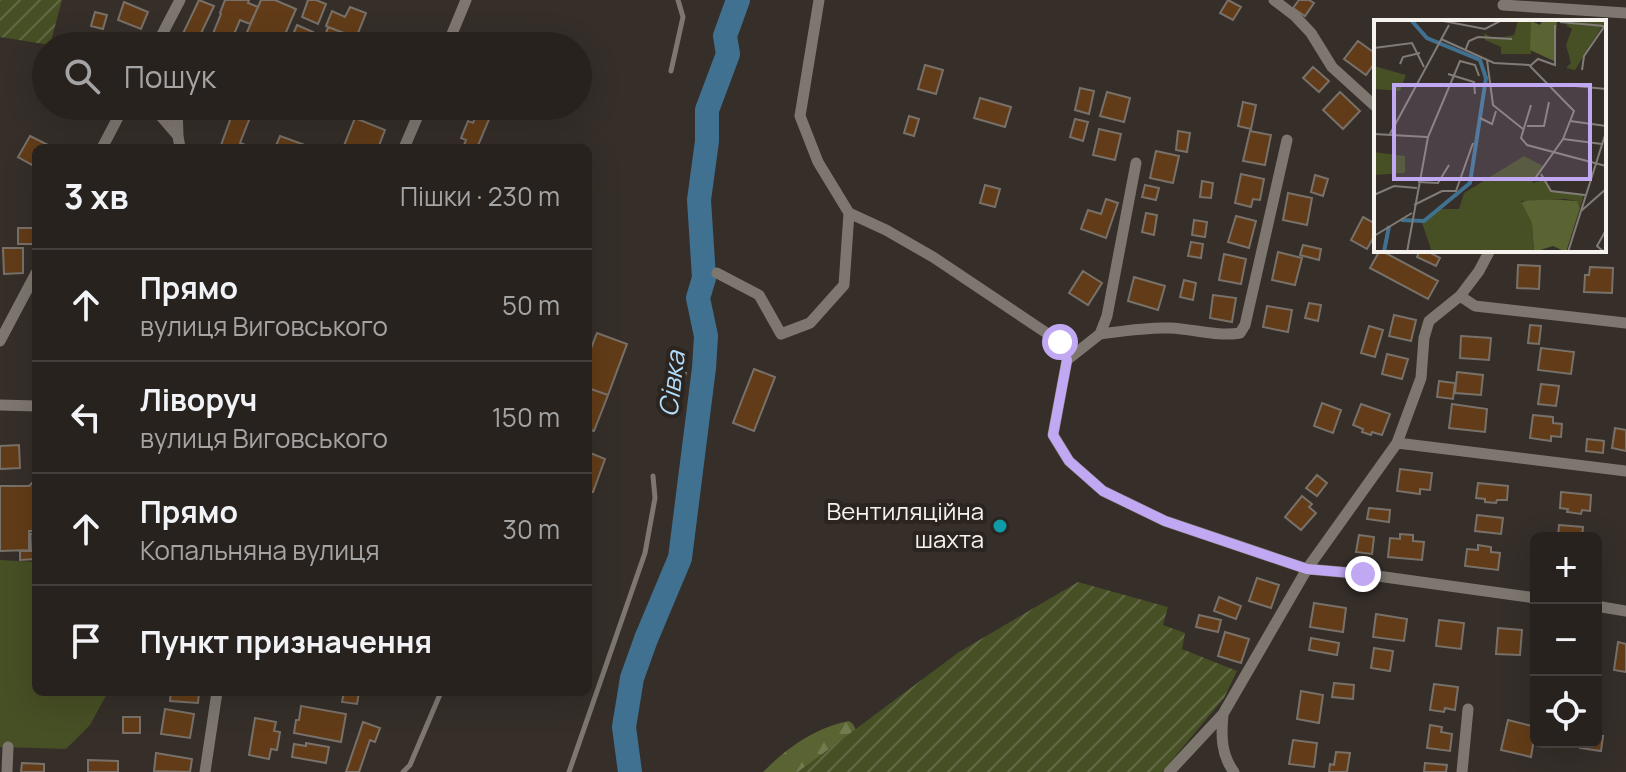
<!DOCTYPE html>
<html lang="uk">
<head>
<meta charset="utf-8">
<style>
	body { margin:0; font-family:Manrope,sans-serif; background:#302a28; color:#f1f3f6 }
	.controls { position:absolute; right:24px; bottom:24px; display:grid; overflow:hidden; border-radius:12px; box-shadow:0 8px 32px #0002 }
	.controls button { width:72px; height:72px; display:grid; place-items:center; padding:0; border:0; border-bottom:2px solid #443f3d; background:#28221f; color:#f1f3f6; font:40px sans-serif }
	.stop { position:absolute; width:24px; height:24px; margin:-18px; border:6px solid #c1a8f3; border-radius:50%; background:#fff }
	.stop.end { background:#c1a8f3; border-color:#fff; box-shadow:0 2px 8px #0008 }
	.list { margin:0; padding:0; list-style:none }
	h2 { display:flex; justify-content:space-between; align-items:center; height:104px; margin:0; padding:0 32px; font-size:34px }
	h2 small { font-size:26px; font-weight:400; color:#a5a4a4 }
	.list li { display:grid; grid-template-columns:52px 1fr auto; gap:24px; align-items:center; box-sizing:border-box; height:112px; padding:0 32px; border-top:2px solid #443f3d }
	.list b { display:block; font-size:30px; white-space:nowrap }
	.list p { margin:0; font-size:26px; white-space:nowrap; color:#a5a4a4 }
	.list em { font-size:26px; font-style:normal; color:#a5a4a4 }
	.icon { flex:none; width:44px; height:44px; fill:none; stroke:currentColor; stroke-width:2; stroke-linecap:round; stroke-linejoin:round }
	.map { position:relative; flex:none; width:1626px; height:772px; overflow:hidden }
	.search { position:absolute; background:#28221f; box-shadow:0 8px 32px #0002; left:32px; top:32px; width:560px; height:88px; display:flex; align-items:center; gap:20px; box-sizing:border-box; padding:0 28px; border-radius:44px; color:#a5a4a4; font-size:30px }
	.panel { position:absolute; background:#28221f; box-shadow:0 8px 32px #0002; left:32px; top:144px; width:560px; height:552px; border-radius:12px }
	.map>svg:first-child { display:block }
	.forest { fill:url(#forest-firs) }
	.garden { fill:url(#garden-furrows) }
	.pitch { fill:#474f25 }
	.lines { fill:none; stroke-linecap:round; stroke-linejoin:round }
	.river { stroke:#417191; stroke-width:24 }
	.building { fill:#623c18; stroke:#78716a; stroke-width:2 }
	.service { stroke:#7e7770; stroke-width:5 }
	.minor { stroke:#7e7770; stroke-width:11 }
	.route { stroke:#c1a8f3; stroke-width:10 }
	.culture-dot { fill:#0f9aa8; stroke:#2b241f; stroke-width:3 }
	.labels { text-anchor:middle; stroke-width:8; stroke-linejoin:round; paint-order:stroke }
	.poi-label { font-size:24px; fill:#f6f2ee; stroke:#2b241f; text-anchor:end }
	.water-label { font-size:26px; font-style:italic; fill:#b1dcfb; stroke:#2b241f }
	.inset-river { fill:none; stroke:#417191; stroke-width:4 }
	.inset-road { fill:none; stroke:#827c78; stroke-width:2 }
	.view { fill:#c1a8f3; fill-opacity:0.15; stroke:#c1a8f3; stroke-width:4 }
	.inset-edge { fill:none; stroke:#f6f2ee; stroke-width:4 }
</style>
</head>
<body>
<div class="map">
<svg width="1626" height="772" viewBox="0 0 1626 772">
	<defs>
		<pattern id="forest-firs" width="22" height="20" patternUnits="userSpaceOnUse" patternTransform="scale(2)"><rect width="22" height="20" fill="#5a6432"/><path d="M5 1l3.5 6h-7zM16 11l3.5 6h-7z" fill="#727b50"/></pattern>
		<pattern id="garden-furrows" width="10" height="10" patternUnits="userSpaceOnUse" patternTransform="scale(2)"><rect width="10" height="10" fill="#474f25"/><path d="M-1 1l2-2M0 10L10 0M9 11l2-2" fill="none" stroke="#626945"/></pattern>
	</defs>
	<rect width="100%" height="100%" fill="#352e29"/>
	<path class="forest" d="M 849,721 L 853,724 L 856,730 L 798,772 L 763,772 C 787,748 814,728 849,721 Z"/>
	<path class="garden" d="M 0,0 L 62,0 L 50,45 L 0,37 Z
		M 1078,582 L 1168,607 L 1163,625 L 1185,633 L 1182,649 L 1237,671 L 1224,698 L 1162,772 L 798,772 L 959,652 Z"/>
	<path class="pitch" d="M 0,560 L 36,562 L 36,692 L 108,692 L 90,725 L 66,749 L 0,747 Z"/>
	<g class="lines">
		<path class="river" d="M 630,772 L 624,727 L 632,678 L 646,639 L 680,558 L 704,368 L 706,336 L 698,298 L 704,278 L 699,200 L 707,141 L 707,110 L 728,54 L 725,36 L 738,0"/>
	</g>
	<path class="building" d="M 199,0 L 214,6 L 195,46 L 177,46 Z
		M 225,0 L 249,0 L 248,3 L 258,7 L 250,24 L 240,20 L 229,46 L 208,46 L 221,14 L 220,13 Z
		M 261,0 L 275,0 L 296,9 L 280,46 L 241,46 Z
		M 308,0 L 316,0 L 326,4 L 318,24 L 302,17 Z
		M 1228,0 L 1241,7 L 1233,20 L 1220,13 Z
		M 1299,0 L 1309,0 L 1314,3 L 1305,16 L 1293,8 Z
		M 124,2 L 148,12 L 141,29 L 118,20 Z
		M 350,7 L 366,13 L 356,38 L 326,26 L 332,11 L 345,17 Z
		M 95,12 L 107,15 L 103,29 L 91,26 Z
		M 297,25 L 313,32 L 307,46 L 288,46 Z
		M 328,27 L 355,37 L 351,46 L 325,46 L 327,40 L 324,39 Z
		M 1358,41 L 1376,54 L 1376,61 L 1366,75 L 1344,59 Z
		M 925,65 L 943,70 L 936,94 L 918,89 Z
		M 1313,67 L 1329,81 L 1319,92 L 1303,78 Z
		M 1080,88 L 1094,91 L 1089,114 L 1075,110 Z
		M 1107,92 L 1130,98 L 1124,122 L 1100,116 Z
		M 1340,92 L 1360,111 L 1343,129 L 1323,110 Z
		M 980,98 L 1011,107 L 1005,127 L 974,118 Z
		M 1243,102 L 1256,105 L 1251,129 L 1238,126 Z
		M 480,106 L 493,110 L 477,148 L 463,148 L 466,140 L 461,138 L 468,121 L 473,123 Z
		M 234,109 L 251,115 L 240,143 L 254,148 L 220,148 Z
		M 909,116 L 919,119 L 914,136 L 904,133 Z
		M 355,118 L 385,130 L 378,148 L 343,148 Z
		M 1075,119 L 1088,122 L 1083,141 L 1070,137 Z
		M 1099,129 L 1121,134 L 1115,160 L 1093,155 Z
		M 1178,131 L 1190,133 L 1187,152 L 1176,150 Z
		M 1250,131 L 1271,135 L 1265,165 L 1243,161 Z
		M 30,136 L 54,148 L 36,148 L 36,167 L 18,157 Z
		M 280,136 L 313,148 L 275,148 Z
		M 1156,151 L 1179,156 L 1173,183 L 1150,178 Z
		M 1241,174 L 1264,179 L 1260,200 L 1253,199 L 1251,207 L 1235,203 Z
		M 1315,175 L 1328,179 L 1323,196 L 1311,192 Z
		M 1202,181 L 1213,183 L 1211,198 L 1200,197 Z
		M 985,185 L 1000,189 L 995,207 L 980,203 Z
		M 1145,185 L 1159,188 L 1156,200 L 1142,197 Z
		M 1288,193 L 1312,198 L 1307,225 L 1283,220 Z
		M 1106,199 L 1118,203 L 1106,238 L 1081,229 L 1088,210 L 1101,214 Z
		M 1146,213 L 1157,215 L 1154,235 L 1142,232 Z
		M 1236,216 L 1256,221 L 1249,248 L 1228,242 Z
		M 1363,217 L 1376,224 L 1376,233 L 1367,249 L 1351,240 Z
		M 1194,220 L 1207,222 L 1205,237 L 1192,235 Z
		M 18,228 L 36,228 L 36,244 L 18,244 Z
		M 1191,242 L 1203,244 L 1201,258 L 1188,256 Z
		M 1303,245 L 1321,249 L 1319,260 L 1300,255 Z
		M 3,248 L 23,248 L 23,273 L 4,274 Z
		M 1380,250 L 1438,281 L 1428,299 L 1370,268 Z
		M 1420,250 L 1425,250 L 1440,258 L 1436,266 L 1417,257 Z
		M 1278,252 L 1302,258 L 1295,285 L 1272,280 Z
		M 1224,254 L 1246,259 L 1241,284 L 1219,280 Z
		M 1518,265 L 1540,266 L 1539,289 L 1517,288 Z
		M 1590,267 L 1613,268 L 1612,293 L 1584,292 L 1585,275 L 1589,275 Z
		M 1083,271 L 1102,283 L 1088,305 L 1069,293 Z
		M 1134,277 L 1165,286 L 1158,310 L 1128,301 Z
		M 1184,280 L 1196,283 L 1193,300 L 1180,297 Z
		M 1213,295 L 1236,298 L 1232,322 L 1210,318 Z
		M 1309,303 L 1321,305 L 1318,321 L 1305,318 Z
		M 1267,306 L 1292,310 L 1288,332 L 1263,327 Z
		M 1394,315 L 1416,320 L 1411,341 L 1389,336 Z
		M 1530,325 L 1541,326 L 1539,344 L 1528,343 Z
		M 1369,326 L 1383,330 L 1375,357 L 1361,353 Z
		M 597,333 L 627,344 L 608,395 L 588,388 L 588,356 Z
		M 1461,336 L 1491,338 L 1489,360 L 1460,358 Z
		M 1541,348 L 1574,352 L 1571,374 L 1538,370 Z
		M 1387,354 L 1408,359 L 1402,379 L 1382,374 Z
		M 672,368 L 686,373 L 679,398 L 664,394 Z
		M 754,369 L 775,377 L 754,431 L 733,423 Z
		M 1457,372 L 1483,375 L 1481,395 L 1455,393 Z
		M 1439,381 L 1455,383 L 1453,399 L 1437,397 Z
		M 1541,384 L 1559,386 L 1556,406 L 1538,404 Z
		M 588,388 L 608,395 L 594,431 L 588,429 Z
		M 1322,403 L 1341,410 L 1333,433 L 1314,426 Z
		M 1361,404 L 1390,414 L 1382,435 L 1372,432 L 1371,435 L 1362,432 L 1363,429 L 1353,425 Z
		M 1452,404 L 1487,409 L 1485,432 L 1449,428 Z
		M 1533,415 L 1553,417 L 1553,423 L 1562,424 L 1561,437 L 1551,436 L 1551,441 L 1530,438 Z
		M 1615,428 L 1626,430 L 1626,451 L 1612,448 Z
		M 1587,439 L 1604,441 L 1603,453 L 1586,451 Z
		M 19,445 L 20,468 L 0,469 L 0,446 Z
		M 33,451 L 36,451 L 36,525 L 33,525 L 33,531 L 29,531 L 29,550 L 0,551 L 0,486 L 29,486 L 33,482 Z
		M 588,452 L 605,459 L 593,492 L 588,491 Z
		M 1400,469 L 1432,473 L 1430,490 L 1420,489 L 1420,494 L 1397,491 Z
		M 1317,475 L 1327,483 L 1317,496 L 1306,488 Z
		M 1478,483 L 1508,486 L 1507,500 L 1497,500 L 1496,503 L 1485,502 L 1485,499 L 1476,498 Z
		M 1561,492 L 1591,495 L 1590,511 L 1582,510 L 1581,514 L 1567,512 L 1568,509 L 1560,508 Z
		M 1302,496 L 1312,504 L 1309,507 L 1316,513 L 1301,530 L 1285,517 Z
		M 1369,508 L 1390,510 L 1389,522 L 1367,519 Z
		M 1477,515 L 1503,518 L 1501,534 L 1475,531 Z
		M 1559,525 L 1583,527 L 1582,538 L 1558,538 Z
		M 30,534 L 36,534 L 36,559 L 20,560 L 20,551 L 31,551 Z
		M 1400,534 L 1413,535 L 1413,541 L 1424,542 L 1422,560 L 1388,557 L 1390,538 L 1400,539 Z
		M 1359,535 L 1374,537 L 1372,554 L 1356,552 Z
		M 1478,545 L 1491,547 L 1491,552 L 1500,553 L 1498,570 L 1465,566 L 1467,549 L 1478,550 Z
		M 1257,578 L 1279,585 L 1271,608 L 1249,601 Z
		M 1219,597 L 1241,606 L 1236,619 L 1214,611 Z
		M 1314,603 L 1346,608 L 1343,632 L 1310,627 Z
		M 1376,614 L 1407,619 L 1404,641 L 1373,637 Z
		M 1199,615 L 1221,620 L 1218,632 L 1196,627 Z
		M 1439,620 L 1464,623 L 1461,649 L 1436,646 Z
		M 1498,628 L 1522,630 L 1520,655 L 1496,654 Z
		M 1225,632 L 1249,639 L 1241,663 L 1218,656 Z
		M 1311,638 L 1339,643 L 1337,655 L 1309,650 Z
		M 1618,642 L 1626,644 L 1626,672 L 1614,670 Z
		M 1374,648 L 1393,651 L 1390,671 L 1371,668 Z
		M 1334,683 L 1354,685 L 1353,699 L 1332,697 Z
		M 1434,684 L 1458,687 L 1455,710 L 1445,708 L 1444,712 L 1430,710 Z
		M 1301,691 L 1323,695 L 1319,723 L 1297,719 Z
		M 171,692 L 199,692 L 198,703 L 170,701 Z
		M 344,692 L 359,692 L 357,704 L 342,702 Z
		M 301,706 L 346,714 L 341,742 L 294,733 L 296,720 L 299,720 Z
		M 165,709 L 194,714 L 190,738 L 161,734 Z
		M 123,717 L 140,717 L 140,733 L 123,733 Z
		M 255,718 L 276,722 L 274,731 L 280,732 L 277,750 L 271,749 L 269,759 L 249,755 Z
		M 1508,720 L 1536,727 L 1531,757 L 1501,750 Z
		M 363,722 L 380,728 L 375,742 L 370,740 L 359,772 L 346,772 Z
		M 1430,725 L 1442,727 L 1441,732 L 1452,734 L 1450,751 L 1427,748 Z
		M 1596,736 L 1603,736 L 1601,751 L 1580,748 L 1581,742 L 1596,742 Z
		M 1293,740 L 1317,743 L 1314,767 L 1289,764 Z
		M 306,743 L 329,747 L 326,763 L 292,757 L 294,744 L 306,746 Z
		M 1336,752 L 1350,753 L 1347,772 L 1329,772 L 1330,764 L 1334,765 Z
		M 156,753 L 192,759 L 190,772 L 154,771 Z
		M 88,760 L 118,761 L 118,772 L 88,772 Z
		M 22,763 L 44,764 L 44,772 L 21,772 Z
		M 1425,763 L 1447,765 L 1446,772 L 1424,772 Z"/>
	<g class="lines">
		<path class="service" d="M 671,71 L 683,17 L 678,0
			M 403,772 L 410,765 L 441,692
			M 569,772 L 645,553 L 655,498 L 653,476"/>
		<path class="minor" d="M 819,0 L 800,116 L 818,162 L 849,213 L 886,230 L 933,257 L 1060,342 L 1067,360 L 1053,435 L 1069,461 L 1103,491 L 1165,521 L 1307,569 L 1363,574 L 1536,598
			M 1274,0 L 1295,16 L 1311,33 L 1332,67 L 1376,107
			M 1503,5 L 1626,13
			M 156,46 L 180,0
			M 447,46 L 466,0
			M 143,106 L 159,114 L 171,106
			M 177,106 L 178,136
			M 159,114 L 178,136 L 180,148
			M 102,148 L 124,106
			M 404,148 L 422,106
			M 717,273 L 759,295 L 781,334 L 810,323 L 844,285 L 849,213
			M 1460,296 L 1475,306 L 1626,323
			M 1100,334 C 1123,331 1147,327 1170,328 C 1194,329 1217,337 1240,333 L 1245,325 L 1287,140
			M 0,341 L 36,273
			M 1067,360 L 1100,334 L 1107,316 L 1136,163
			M 0,405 L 36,406
			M 1397,443 L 1626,471
			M 1596,606 L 1626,611
			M 1223,715 C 1221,735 1221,755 1234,772
			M 7,772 L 8,747
			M 205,772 L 217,692
			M 1169,772 L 1223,714 L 1307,569 L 1397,443 L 1421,378 L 1424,338 L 1429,321 L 1460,296 L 1479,271 L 1490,250
			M 1462,772 L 1468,709"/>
	</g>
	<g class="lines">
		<path class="route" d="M 1060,342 L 1067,360 L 1053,435 L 1069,461 L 1103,491 L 1165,521 L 1307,569 L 1363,574"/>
	</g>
	<circle class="culture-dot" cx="1000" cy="526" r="8"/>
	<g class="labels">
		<g class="poi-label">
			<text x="984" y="520">Вентиляційна<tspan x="984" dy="28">шахта</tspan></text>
		</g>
		<g class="water-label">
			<text transform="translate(672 384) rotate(-83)" y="9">Сівка</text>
		</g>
	</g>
	<g transform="translate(1374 20)">
		<rect width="232" height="232" fill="#352e29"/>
		<path d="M 144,0 L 157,1 L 157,34 L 127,34 L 127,27 L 111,20 L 110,13 L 120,19 L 140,15 Z" fill="#474f25"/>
		<path d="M 169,0 L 183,0 L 180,41 L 156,30 L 157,1 L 166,5 ZM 159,178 L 203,181 L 206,188 L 192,232 L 179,226 L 160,232 L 158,206 L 146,183 Z" fill="#5a6432"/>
		<path d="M 199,0 L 232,0 L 201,50 L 192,48 L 197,43 L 192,25 L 198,9 L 192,5 ZM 0,46 L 32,55 L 26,71 L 0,69 ZM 150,136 L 169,146 L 158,163 L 171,160 L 178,171 L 210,174 L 206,188 L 203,181 L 191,179 L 147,181 L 158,203 L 160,232 L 58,232 L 48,203 L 65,189 L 85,189 L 90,173 Z" fill="#474f25"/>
		<path d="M 0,132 L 31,136 L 31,153 L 0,155 Z" fill="#474f25"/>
		<path class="inset-river" d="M 27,200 L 50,201 L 96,163 L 112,58 L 106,40 L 53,18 L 37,0M 10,232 L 15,206"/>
		<path class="inset-road" d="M 64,0 L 111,9 L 128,0M 186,2 L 230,6M 67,19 L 120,43 L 155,45 L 200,91 L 189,119 L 160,160M 0,28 L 38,23 L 50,47M 91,31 L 95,21 L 104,17 L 138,19M 113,40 L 119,85 L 149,109M 26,44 L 29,37 L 46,33M 156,46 L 164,39 L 181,45 L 181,5M 208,50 L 210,36 L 232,4M 74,54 L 100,62 L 101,74M 201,66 L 232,69M 157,85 L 147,118 L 153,125 L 232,146M 106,98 L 118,104 L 122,91M 196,101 L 232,106M 153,106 L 170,106 L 175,82M 0,114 L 53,117M 16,114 L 75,5M 189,119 L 228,124M 167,154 L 177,171 L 211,175M 44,162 L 64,163 L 75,145M 0,175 L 20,166 L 43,168M 40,185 L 68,171 L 82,171 L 99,123M 207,191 L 232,169M 0,216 L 38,193M 33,232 L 54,117 L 86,41 L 101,45 L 105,56M 194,232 L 232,112M 230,232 L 223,226 L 232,210"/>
		<path class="view" d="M 20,65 L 216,65 L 216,159 L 20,159 Z"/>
		<rect width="232" height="232" class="inset-edge"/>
	</g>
</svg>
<div class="controls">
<button>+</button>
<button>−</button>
<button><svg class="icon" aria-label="locate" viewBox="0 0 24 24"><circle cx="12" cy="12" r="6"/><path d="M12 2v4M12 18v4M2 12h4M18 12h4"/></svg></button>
</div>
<div class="stop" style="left:1060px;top:342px"></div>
<div class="stop end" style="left:1363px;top:574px"></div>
<div class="search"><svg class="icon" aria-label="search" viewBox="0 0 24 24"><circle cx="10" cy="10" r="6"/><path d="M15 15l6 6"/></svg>Пошук</div>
<section class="panel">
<h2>3 хв<small>Пішки · 230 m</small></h2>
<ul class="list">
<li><svg class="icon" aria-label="ahead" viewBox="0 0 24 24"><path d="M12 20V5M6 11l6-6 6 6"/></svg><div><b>Прямо</b><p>вулиця Виговського</p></div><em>50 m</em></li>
<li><svg class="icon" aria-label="left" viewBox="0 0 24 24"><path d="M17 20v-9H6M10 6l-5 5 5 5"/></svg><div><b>Ліворуч</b><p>вулиця Виговського</p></div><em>150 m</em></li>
<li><svg class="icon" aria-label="ahead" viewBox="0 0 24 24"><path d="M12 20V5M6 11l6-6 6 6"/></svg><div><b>Прямо</b><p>Копальняна вулиця</p></div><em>30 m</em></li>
<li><svg class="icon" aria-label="arrive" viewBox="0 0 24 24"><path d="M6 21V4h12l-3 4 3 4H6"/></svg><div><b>Пункт призначення</b></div></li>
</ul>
</section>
</div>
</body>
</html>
